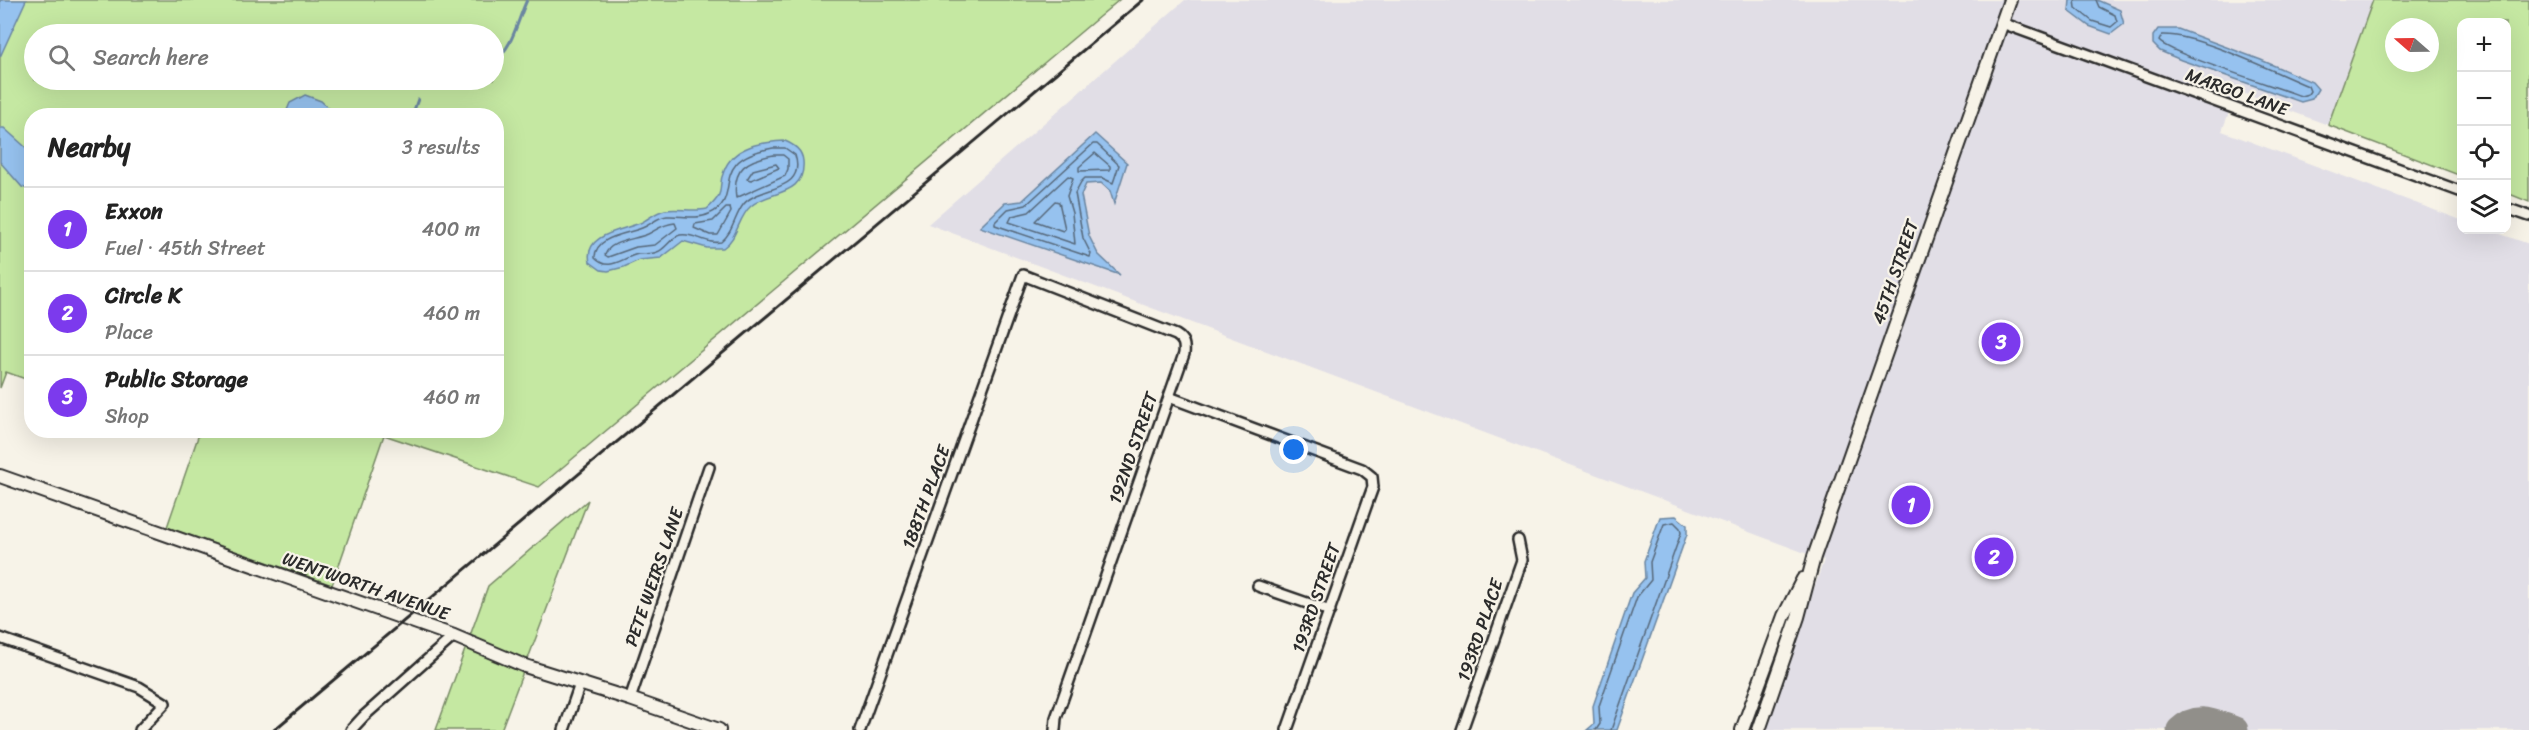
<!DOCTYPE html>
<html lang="en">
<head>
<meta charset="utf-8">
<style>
	body { margin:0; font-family:Sriracha,sans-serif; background:#f2f2f2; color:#222 }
	.controls { position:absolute; right:18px; top:18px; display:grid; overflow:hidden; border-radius:12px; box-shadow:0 6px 24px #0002 }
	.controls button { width:54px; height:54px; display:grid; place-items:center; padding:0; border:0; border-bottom:2px solid #e0e0e0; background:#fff; color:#222; font:30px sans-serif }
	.compass { position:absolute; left:2385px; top:18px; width:54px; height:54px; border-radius:50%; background:#fff; box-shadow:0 6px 24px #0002; rotate:290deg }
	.you { position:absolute; left:1294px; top:450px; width:21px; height:21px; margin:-15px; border:4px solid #fff; border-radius:50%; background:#1a73e8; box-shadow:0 0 0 9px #1a73e833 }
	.badge { display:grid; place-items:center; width:39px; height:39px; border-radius:50%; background:#7c3aed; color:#fff; font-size:20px; font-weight:700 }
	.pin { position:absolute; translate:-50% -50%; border:3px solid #fff; box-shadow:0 2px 6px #0006 }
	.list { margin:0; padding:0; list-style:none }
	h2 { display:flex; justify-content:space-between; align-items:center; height:78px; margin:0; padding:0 24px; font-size:26px }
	h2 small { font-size:20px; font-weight:400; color:#767676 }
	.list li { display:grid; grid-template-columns:39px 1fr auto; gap:18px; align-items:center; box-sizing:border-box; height:84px; padding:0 24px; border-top:2px solid #e0e0e0 }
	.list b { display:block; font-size:22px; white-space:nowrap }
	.list p { margin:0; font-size:20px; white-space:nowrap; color:#767676 }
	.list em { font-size:20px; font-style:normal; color:#767676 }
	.icon { flex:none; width:33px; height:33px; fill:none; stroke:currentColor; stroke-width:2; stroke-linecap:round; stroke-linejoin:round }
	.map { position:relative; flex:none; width:2529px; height:730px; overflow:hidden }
	.search { position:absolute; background:#fff; box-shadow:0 6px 24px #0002; left:24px; top:24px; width:480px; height:66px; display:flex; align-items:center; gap:15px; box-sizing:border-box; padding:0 21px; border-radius:33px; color:#767676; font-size:22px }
	.panel { position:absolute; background:#fff; box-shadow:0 6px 24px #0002; left:24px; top:108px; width:480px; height:330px; border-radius:24px }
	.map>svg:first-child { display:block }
	.built { fill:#e1dee6 }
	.green { fill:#c5e8a2; stroke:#788a66; stroke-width:1.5; fill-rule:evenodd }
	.water { fill:#96c2ef; stroke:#6b86a1; stroke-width:1.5 }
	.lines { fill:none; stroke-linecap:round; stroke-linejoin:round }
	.shore { stroke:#566779; stroke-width:1.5 }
	.stream { stroke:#6b86a1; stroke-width:3 }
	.taxiway { stroke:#918f8a; stroke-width:27 }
	.street-casing { stroke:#2b2b2b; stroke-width:14 }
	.secondary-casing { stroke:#2b2b2b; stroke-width:16 }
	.street { stroke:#f7f3e8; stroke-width:9 }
	.secondary { stroke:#f7f3e8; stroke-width:12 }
	.rail { stroke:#2b2b2b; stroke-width:3 }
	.labels { text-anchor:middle; stroke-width:4.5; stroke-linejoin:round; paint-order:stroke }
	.street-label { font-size:18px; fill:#2b2b2b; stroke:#f7f3e8 }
</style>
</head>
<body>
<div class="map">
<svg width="2529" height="730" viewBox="0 0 2529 730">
	<rect width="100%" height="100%" fill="#f7f3e8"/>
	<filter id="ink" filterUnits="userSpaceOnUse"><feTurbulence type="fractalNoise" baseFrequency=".0167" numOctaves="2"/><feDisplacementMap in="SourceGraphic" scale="12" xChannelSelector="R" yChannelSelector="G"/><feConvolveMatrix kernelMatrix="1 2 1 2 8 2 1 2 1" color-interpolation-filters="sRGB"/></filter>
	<g filter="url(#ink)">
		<path class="built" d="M 1185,0 L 2373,0 L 2328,125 L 2237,91 L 2222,131 L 2461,220 L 2462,230 L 2489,230 L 2529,244 L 2529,730 L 1764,730 L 1824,560 L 928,224 Z"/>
		<path class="green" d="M 0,0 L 1119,0 L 539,487 L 384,435 L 332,585 L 167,527 L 200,431 L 496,430 L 496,116 L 32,116 L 31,381 L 6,372 L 0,388 ZM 34,34 L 494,34 L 494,80 L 34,80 Z
			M 2373,0 L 2529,0 L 2529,202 L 2507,193 L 2506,22 L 2462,22 L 2461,176 L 2328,125 ZM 2394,27 L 2430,27 L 2430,63 L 2394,63 Z
			M 588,500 L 501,730 L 436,730 L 488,586 Z"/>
		<path class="water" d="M 0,0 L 26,0 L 0,57 Z
			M 2070,0 L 2097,0 L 2120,10 L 2124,24 L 2111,34 L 2089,26 L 2069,11 Z
			M 2158,29 L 2178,29 L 2261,60 L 2312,82 L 2318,89 L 2312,99 L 2301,102 L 2181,60 L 2160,51 L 2153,44 L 2153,36 Z
			M 305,95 L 321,101 L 336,115 L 285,115 L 290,103 Z
			M 0,128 L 4,128 L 31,152 L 31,190 L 22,187 L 0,162 Z
			M 1095,134 L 1127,163 L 1114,204 L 1110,191 L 1101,183 L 1086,184 L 1081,195 L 1089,236 L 1098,254 L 1120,275 L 980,227 L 1005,203 L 1022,201 Z
			M 785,141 C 794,145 802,150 803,161 C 806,197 769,190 751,206 C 738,217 738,238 723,248 L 707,248 L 683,241 L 661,258 L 639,260 L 624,267 L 608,271 L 601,270 L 590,262 C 583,234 623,230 640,223 C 649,219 655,212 665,210 C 679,208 694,212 707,209 C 728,191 716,188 724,171 C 733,146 762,142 785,141 Z
			M 1676,516 L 1687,525 L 1687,534 L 1617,730 L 1587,730 L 1594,724 L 1593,706 L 1632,593 L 1645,578 L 1644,561 L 1660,517 Z"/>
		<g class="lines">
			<path class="shore" d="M 2075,0 L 2076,8 L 2092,21 L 2111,27 L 2117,22 L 2115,15 L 2099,7 L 2096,0
				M 2162,35 C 2196,33 2274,72 2308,86 L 2310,91 L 2308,94 L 2301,96 C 2278,87 2170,54 2159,41 Z
				M 1093,144 L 1097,144 L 1119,165 L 1113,183 L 1102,178 L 1085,178 L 1081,182 L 1075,193 L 1083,238 L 1091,254 L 1090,257 L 995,225 L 995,222 L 1008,209 L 1026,205 Z
				M 773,148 L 785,148 L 795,155 C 807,193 758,185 743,205 C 734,217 733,233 721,242 C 706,245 694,232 680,235 C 670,238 666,249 657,252 C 651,255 644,253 638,254 C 623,257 609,273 595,258 C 594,236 628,234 642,228 C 652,224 657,217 667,216 C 680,215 697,220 709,214 C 746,198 704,160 773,148 Z
				M 1095,153 L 1110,166 L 1110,170 L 1079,171 L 1079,167 Z
				M 774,155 L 783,155 L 788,159 L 788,169 L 785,176 L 736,198 C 732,168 747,160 774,155 Z
				M 776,164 L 779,168 L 751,180 L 747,179 L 753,170 Z
				M 1068,176 L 1073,178 L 1067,196 L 1072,213 L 1075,244 L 1009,222 L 1012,216 L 1029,212 Z
				M 1055,201 L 1059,202 L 1065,229 L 1063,231 L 1035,221 Z
				M 726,208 L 730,208 L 731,212 L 718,235 L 710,235 L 694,228 L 695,224 L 713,221 Z
				M 675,223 L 677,228 L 655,245 L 636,247 L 608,257 L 605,255 C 610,240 634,240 648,234 C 658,229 663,224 675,223 Z
				M 1596,730 L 1600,724 L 1599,706 L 1637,597 L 1651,580 L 1650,562 L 1664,524 L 1674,522 L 1680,528 L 1681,533 L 1611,730"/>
			<path class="stream" d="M 494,61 C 513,48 517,21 527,0
				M 425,81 L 425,80
				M 412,116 L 418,99"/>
			<path class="taxiway" d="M 2180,730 C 2198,713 2214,723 2235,730"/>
			<g class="street-casing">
				<path id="street" d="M 2002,23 L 2462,192
					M 2506,208 L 2529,216
					M 1169,397 L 1362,469 L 1372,477 L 1373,487 L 1369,498 L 1287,730
					M 1258,586 L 1330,611
					M 0,638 L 139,687 L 165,703 L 140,730
					M 630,699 L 709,467
					M 351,730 L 364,716 L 454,636
					M 564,730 L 580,684
					M 860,730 L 1023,275 L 1176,335 C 1184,340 1185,345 1184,354 L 1056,718 L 1055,730
					M 1462,730 L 1522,560 L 1518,540"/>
			</g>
			<g class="secondary-casing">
				<path id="secondary" d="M 0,476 L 454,636 L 525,666 L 630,699 L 719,730
					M 1742,730 L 1784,616 L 1803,579
					M 1759,730 L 1798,617 L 1814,557 L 2010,0"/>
			</g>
			<use href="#street" class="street"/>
			<use href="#secondary" class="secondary"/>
			<path class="rail" d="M 274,730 L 1143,0"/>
		</g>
	</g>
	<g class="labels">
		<g class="street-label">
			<text transform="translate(2237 92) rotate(20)" y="6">MARGO LANE</text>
			<text transform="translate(1895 272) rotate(-71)" y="6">45TH STREET</text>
			<text transform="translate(1133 448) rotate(-71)" y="6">192ND STREET</text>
			<text transform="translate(926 497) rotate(-70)" y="6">188TH PLACE</text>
			<text transform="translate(654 577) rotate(-71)" y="6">PETE WEIRS LANE</text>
			<text transform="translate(366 586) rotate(19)" y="6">WENTWORTH AVENUE</text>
			<text transform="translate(1316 598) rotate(-71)" y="6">193RD STREET</text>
			<text transform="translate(1480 630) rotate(-71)" y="6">193RD PLACE</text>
		</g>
	</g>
</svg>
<div class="controls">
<button>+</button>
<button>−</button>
<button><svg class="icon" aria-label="locate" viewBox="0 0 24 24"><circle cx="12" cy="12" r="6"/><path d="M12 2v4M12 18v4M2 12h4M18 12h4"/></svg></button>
<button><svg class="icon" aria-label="layers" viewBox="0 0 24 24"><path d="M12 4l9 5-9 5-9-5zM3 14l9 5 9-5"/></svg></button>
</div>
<svg class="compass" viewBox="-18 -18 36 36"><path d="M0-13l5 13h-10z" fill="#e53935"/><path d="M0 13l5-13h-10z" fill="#767676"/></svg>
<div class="you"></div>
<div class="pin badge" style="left:1911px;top:505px">1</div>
<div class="pin badge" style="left:1994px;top:557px">2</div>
<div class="pin badge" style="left:2001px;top:342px">3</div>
<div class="search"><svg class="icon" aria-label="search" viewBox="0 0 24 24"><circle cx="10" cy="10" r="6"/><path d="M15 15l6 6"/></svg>Search here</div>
<section class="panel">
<h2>Nearby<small>3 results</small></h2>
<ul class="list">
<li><span class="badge">1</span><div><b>Exxon</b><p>Fuel · 45th Street</p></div><em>400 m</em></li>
<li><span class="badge">2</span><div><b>Circle K</b><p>Place</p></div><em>460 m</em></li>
<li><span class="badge">3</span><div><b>Public Storage</b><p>Shop</p></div><em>460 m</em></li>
</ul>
</section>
</div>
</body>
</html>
